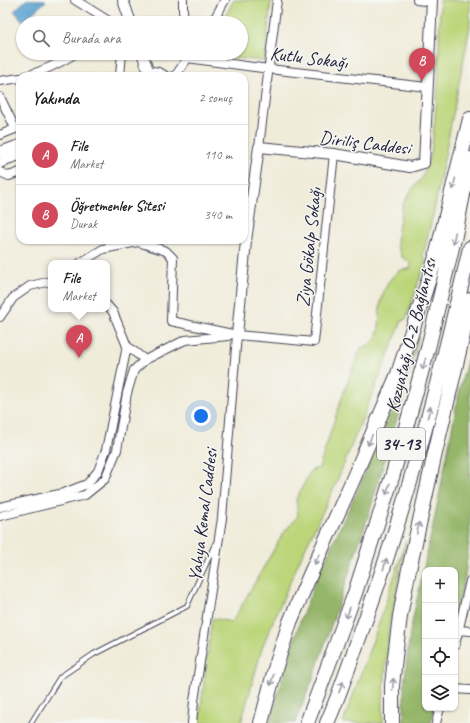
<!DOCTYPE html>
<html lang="tr">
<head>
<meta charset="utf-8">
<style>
	body { margin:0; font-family:Caveat,sans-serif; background:#f6f6f6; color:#202124 }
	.controls { position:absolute; right:12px; bottom:12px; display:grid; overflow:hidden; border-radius:8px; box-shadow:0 1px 3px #0004 }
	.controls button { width:36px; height:36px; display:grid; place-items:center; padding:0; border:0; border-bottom:1px solid #e0e0e0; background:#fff; color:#202124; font:20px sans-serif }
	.you { position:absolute; left:201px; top:416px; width:14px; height:14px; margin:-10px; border:3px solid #fff; border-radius:50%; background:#1a73e8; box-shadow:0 0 0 6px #1a73e833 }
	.badge { display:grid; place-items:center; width:26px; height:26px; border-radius:50%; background:#d1495b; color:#fff; font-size:13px; font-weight:700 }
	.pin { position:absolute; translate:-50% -33px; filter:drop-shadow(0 1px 2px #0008) }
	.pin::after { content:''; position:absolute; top:21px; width:14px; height:12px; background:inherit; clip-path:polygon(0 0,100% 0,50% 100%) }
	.popup { position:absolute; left:48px; top:260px; width:62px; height:52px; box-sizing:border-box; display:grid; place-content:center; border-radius:8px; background:#fff; filter:drop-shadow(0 1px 3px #0005); font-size:13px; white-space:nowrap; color:#757577 }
	.popup b { font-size:15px; color:#202124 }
	.popup::after { content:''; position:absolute; left:50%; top:100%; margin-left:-8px; border:8px solid transparent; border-top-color:#fff }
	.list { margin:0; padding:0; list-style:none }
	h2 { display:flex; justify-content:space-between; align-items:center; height:52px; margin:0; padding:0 16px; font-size:17px }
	h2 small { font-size:13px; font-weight:400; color:#757577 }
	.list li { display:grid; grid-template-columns:26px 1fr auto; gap:12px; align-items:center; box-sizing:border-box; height:60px; padding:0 16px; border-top:1px solid #e0e0e0 }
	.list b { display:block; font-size:15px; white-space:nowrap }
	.list p { margin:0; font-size:13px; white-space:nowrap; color:#757577 }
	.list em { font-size:13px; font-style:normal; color:#757577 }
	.icon { flex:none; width:22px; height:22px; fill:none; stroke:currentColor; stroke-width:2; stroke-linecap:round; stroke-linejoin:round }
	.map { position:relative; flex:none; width:470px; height:723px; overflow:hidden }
	.search { position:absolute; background:#fff; box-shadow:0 1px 3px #0004; left:16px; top:16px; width:232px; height:44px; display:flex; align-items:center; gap:10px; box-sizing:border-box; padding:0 14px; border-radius:22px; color:#757577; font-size:15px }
	.panel { position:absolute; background:#fff; box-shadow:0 1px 3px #0004; left:16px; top:72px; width:232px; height:172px; border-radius:12px }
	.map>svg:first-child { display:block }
	.green { fill:#bcd579; stroke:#6f7c5a }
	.forest { fill:#95b669; stroke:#5c6c52 }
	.water { fill:#58a2d0; stroke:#3d6286 }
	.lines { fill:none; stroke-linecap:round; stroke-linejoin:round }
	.service-casing { stroke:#414053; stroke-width:6 }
	.minor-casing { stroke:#414053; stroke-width:10 }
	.tertiary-casing { stroke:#414053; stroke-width:12 }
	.motorway-casing { stroke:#414053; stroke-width:16 }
	.service { stroke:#fff; stroke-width:4 }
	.minor { stroke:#fff; stroke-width:8 }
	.tertiary { stroke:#fff; stroke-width:10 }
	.motorway { stroke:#fff; stroke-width:14 }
	.oneway { stroke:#9c9ca7 }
	.labels { text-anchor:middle; stroke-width:3; stroke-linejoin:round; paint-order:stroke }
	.shield { fill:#f6f6f2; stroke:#626272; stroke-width:1 }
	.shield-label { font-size:18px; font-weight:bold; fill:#22223b }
	.street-label { font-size:19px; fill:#22223b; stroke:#f6f6f2 }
</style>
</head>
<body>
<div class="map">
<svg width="470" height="723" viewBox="0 0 470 723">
	<rect width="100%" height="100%" fill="#f6f6f2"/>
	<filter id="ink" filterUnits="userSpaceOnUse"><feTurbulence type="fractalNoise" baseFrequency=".025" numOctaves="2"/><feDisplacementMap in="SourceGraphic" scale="8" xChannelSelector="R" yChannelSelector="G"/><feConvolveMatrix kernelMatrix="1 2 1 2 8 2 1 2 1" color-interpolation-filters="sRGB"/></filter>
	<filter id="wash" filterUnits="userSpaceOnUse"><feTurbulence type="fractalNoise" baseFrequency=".012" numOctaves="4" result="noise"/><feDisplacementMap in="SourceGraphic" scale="16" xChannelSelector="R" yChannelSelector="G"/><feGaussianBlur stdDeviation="0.9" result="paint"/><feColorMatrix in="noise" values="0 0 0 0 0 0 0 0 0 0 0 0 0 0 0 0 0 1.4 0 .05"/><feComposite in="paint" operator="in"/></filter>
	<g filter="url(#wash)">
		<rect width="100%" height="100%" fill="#f0ecda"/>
		<path class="green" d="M 234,0 L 271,0 L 265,61 L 204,55 L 205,53 L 241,53 L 241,23 L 221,23 Z
			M 440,0 L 470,0 L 470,27 L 435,206 L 423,256 L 426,260 L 406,319 L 402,321 L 335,486 L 300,559 L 263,645 L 241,723 L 199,723 L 212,618 L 232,622 L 284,532 L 298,516 L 296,499 L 311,470 L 319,468 C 332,428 344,387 361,348 C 365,346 370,345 372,343 C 381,335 379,317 380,307 C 381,295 389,275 401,270 C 403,269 407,269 410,269 L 411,263 L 402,257 L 397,245 L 398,229 L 403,204 L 412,189 L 422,178 L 431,154 L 438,87 Z
			M 406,541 L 389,626 L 383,702 L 383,723 L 343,723 L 378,626 Z"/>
		<path class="forest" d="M 417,336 L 419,337 L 399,412 L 368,517 L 314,676 L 295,723 L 270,723 L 275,703 L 300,621 L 320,570 L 358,489 L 395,402 Z
			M 470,350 L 470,535 L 465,577 L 455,621 L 455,570 L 425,570 L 425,708 L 434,708 L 431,723 L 404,723 L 404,686 L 410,632 L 437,506 L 460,387 Z"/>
		<path class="water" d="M 26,0 L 45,0 L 46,1 L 23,21 L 14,11 Z"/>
	</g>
	<g filter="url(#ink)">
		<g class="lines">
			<g class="service-casing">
				<path id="service" d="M 31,723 L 60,677 L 94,654 L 187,606 L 215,544"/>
			</g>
			<g class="minor-casing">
				<path id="minor" d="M 75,0 L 112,23
					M 183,0 L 183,10 L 184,23
					M 417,0 L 432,2
					M 212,23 L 225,0
					M 187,58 L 269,69 L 427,87
					M 26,76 C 44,71 60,63 76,53
					M 120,76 L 122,53
					M 173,76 L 176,75 L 191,53
					M 0,81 L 20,78
					M 0,97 L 15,128
					M 0,135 L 20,127
					M 259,147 L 277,0
					M 0,172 L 9,176 L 20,172
					M 80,263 L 103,249 L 138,242 L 166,251 L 173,258 L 171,321 L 237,335 L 314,342 L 334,154
					M 107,305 L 113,312 L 127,346 L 145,360
					M 0,317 L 13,298 L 30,286 L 51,281
					M 0,507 L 64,493 L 87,484 L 98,471 L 106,450 L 127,346
					M 0,516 L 85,495 L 105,479 L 117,450 L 127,393 L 134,370 L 145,360 L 185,340 L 228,336
					M 459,630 L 470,631
					M 455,645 L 470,581
					M 455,689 L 470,690
					M 192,723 L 194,701 L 222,518 L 237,335
					M 436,723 L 440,708"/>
			</g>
			<g class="tertiary-casing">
				<path id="tertiary" d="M 123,0 L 131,23
					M 142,53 L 149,73
					M 145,76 C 151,71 157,71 164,76
					M 0,152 L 20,145
					M 0,163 L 7,159 L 20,155
					M 237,335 L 246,241 L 259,147 L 334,154 L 410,167 L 424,163 L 432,0"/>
			</g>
			<g class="motorway-casing">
				<path id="motorway" d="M 261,723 L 275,669 L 290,622 L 310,575 L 351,484 L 398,374 L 436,257 L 470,119
					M 307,723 L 355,593 L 393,474 L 428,348 L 455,235 L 470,159
					M 327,723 C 338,698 347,672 356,646 C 404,517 439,383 470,248
					M 392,723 L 392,686 L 395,657 L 400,616 L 408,574 L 435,453 L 462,339 L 470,300"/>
			</g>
			<use href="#service" class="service"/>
			<use href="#minor" class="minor"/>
			<use href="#tertiary" class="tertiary"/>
			<use href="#motorway" class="motorway"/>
		</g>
		<defs><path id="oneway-shaft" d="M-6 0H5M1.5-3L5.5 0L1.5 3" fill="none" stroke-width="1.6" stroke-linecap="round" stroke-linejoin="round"/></defs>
		<g class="oneway">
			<use href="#oneway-shaft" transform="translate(454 184) rotate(104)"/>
			<use href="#oneway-shaft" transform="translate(454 238) rotate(103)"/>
			<use href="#oneway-shaft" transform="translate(424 364) rotate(106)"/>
			<use href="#oneway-shaft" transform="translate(429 412) rotate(-75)"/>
			<use href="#oneway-shaft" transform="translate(370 440) rotate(113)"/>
			<use href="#oneway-shaft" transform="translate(388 489) rotate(107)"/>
			<use href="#oneway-shaft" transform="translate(418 528) rotate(-78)"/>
			<use href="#oneway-shaft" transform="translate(317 559) rotate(114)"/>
			<use href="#oneway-shaft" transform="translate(385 564) rotate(-72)"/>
			<use href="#oneway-shaft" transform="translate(348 613) rotate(110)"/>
			<use href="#oneway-shaft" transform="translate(272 680) rotate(105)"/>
			<use href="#oneway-shaft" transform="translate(393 684) rotate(-86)"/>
			<use href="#oneway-shaft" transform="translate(341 687) rotate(-70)"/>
		</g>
	</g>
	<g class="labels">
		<rect class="shield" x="377" y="428" width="48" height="32" rx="3"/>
		<g class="shield-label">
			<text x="401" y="450">34-13</text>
		</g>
		<g class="street-label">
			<text transform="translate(309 57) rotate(7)" y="7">Kutlu Sokağı</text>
			<text transform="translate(365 142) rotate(7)" y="7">Diriliş Caddesi</text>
			<text transform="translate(308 247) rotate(-84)" y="7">Ziya Gökalp Sokağı</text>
			<text transform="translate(410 335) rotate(-76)" y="7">Kozyatağı O-2 Bağlantısı</text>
			<text transform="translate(202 515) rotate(-83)" y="7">Yahya Kemal Caddesi</text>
		</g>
	</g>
</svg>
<div class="controls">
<button>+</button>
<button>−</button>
<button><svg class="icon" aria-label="locate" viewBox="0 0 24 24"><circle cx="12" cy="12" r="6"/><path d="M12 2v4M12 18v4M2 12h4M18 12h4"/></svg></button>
<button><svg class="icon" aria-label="layers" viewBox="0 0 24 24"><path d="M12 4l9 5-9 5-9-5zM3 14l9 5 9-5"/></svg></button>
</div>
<div class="you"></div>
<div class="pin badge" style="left:79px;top:358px">A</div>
<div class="popup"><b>File</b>Market</div>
<div class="pin badge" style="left:422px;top:81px">B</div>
<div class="search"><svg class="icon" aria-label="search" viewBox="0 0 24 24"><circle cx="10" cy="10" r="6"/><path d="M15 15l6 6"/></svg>Burada ara</div>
<section class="panel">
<h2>Yakında<small>2 sonuç</small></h2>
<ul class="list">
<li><span class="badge">A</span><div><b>File</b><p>Market</p></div><em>110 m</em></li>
<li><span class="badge">B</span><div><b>Öğretmenler Sitesi</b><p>Durak</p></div><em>340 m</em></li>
</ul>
</section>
</div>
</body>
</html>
